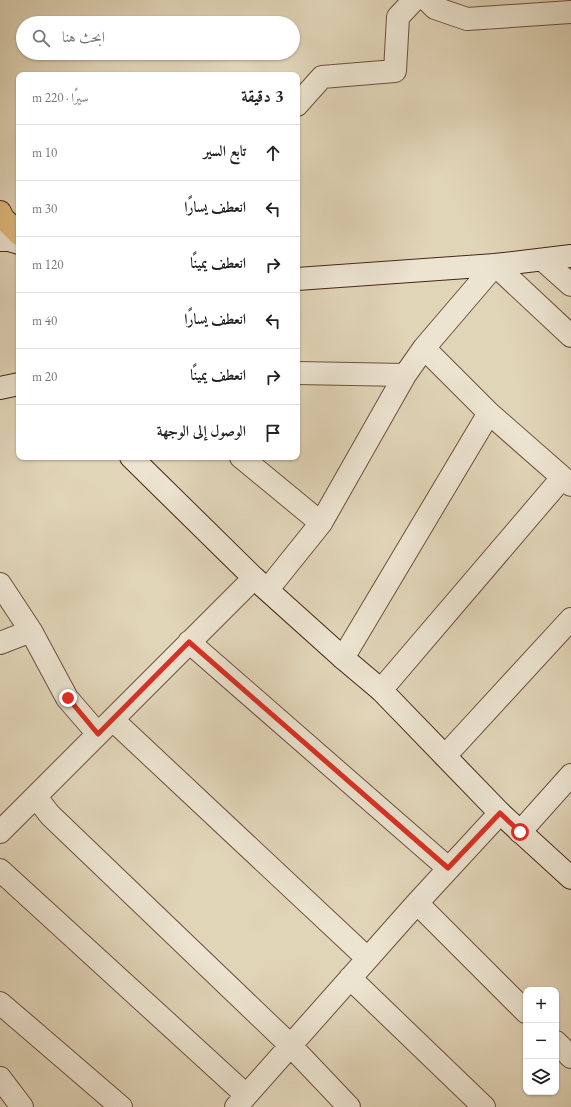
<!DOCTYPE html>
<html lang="ar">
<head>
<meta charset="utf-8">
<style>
	body { margin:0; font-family:"EB Garamond",Amiri,serif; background:#f6f6f6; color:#222; direction:rtl }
	.controls { position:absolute; right:12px; bottom:12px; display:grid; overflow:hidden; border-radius:8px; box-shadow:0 1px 3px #0004 }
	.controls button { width:36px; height:36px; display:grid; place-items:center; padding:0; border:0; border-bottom:1px solid #e0e0e0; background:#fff; color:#222; font:20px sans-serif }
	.stop { position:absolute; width:12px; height:12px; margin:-9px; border:3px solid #d93025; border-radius:50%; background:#fff }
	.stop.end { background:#d93025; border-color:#fff; box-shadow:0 1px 4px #0008 }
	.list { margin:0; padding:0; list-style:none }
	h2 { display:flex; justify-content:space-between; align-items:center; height:52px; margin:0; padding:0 16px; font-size:17px }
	h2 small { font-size:13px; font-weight:400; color:#767676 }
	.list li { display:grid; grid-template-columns:26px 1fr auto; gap:12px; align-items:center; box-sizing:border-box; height:56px; padding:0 16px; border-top:1px solid #e0e0e0 }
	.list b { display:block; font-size:15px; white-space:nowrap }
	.list em { font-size:13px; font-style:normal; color:#767676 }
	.icon { flex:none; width:22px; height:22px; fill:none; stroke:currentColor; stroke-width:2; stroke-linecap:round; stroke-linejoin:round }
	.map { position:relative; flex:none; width:571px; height:1107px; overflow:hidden; direction:ltr }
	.search { position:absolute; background:#fff; box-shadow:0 1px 3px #0004; left:16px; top:16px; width:284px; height:44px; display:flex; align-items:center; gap:10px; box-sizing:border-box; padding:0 14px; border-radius:22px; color:#767676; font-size:15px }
	.panel { position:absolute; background:#fff; box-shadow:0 1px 3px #0004; left:16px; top:72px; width:284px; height:388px; border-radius:8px; direction:rtl }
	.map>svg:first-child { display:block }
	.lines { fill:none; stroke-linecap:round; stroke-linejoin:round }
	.street-casing { stroke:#6e503e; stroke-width:24 }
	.secondary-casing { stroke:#472416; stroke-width:24 }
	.highway-casing { stroke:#472416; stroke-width:24 }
	.street { stroke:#ece4d1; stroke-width:22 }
	.secondary { stroke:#ece4d1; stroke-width:22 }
	.highway { stroke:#e0ba7c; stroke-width:22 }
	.route { stroke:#d93025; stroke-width:5 }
</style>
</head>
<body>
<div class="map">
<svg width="571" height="1107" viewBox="0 0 571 1107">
	<rect width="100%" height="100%" fill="#e1d5b8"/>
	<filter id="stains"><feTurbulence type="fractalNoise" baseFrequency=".005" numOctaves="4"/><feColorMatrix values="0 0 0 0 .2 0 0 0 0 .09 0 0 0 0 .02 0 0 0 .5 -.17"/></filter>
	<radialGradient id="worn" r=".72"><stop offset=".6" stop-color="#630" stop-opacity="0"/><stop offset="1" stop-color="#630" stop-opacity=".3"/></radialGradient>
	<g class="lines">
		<g class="street-casing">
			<path id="street" d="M 427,0 L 435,8 L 467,19 L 571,12
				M 297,105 L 322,77 L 395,71 L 398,17 L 414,0
				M 543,260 L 571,285
				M 424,348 L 489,413 L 571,485
				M 297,373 L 405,375
				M 241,457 L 321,523
				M 0,584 L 31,631 L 67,698 L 98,734
				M 268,589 L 321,523 L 405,375 L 424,348 L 495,265 L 571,336
				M 189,642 L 448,868
				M 0,643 L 31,631
				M 343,658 L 489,413
				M 381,690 L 562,478
				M 113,720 L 367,958
				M 445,756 L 571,619
				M 36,797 L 50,815 L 290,1045 L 349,1107
				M 0,832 L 254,578
				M 520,832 L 571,775
				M 0,870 L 246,1095
				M 417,903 L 526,1012
				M 350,978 L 484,1107
				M 0,1003 L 121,1107
				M 556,1042 L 571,1057
				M 0,1078 L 22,1107
				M 236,1107 L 417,903 L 500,813"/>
		</g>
		<g class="secondary-casing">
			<path id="secondary" d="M 0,240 L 9,240 L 19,243
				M 297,279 L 495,265 L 571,256
				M 0,388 L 19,384
				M 131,457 L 254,578 L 343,658 L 381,690 L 500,813 L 571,878"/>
		</g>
		<g class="highway-casing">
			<path id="highway" d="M 0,212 L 3,218 L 19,234"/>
		</g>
		<use href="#street" class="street"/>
		<use href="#secondary" class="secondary"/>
		<use href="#highway" class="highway"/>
	</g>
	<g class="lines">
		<path class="route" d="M 68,698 L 98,734 L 189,642 L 448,868 L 500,813 L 520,832"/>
	</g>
	<rect width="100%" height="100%" filter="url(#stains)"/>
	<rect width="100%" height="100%" fill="url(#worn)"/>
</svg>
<div class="controls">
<button>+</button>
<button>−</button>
<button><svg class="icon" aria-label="layers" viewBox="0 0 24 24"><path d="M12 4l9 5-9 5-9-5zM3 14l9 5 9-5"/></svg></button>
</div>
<div class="stop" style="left:520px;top:832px"></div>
<div class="stop end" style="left:68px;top:698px"></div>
<div class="search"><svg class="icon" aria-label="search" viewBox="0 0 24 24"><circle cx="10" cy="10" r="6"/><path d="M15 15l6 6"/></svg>ابحث هنا</div>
<section class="panel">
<h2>3 دقيقة<small>سيرًا · 220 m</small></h2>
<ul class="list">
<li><svg class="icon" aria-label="ahead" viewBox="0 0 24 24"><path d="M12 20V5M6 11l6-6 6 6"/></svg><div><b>تابع السير</b></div><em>10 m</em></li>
<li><svg class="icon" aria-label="left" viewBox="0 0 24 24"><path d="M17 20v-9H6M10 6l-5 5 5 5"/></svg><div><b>انعطف يسارًا</b></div><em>30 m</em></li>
<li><svg class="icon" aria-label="right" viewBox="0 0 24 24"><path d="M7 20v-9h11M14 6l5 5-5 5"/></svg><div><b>انعطف يمينًا</b></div><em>120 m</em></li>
<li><svg class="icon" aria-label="left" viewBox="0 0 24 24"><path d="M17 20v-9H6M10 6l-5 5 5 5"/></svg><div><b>انعطف يسارًا</b></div><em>40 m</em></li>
<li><svg class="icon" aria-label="right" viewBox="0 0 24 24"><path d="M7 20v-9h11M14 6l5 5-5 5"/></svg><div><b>انعطف يمينًا</b></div><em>20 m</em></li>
<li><svg class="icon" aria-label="arrive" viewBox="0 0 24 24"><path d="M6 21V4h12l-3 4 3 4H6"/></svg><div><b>الوصول إلى الوجهة</b></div></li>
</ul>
</section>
</div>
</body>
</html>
